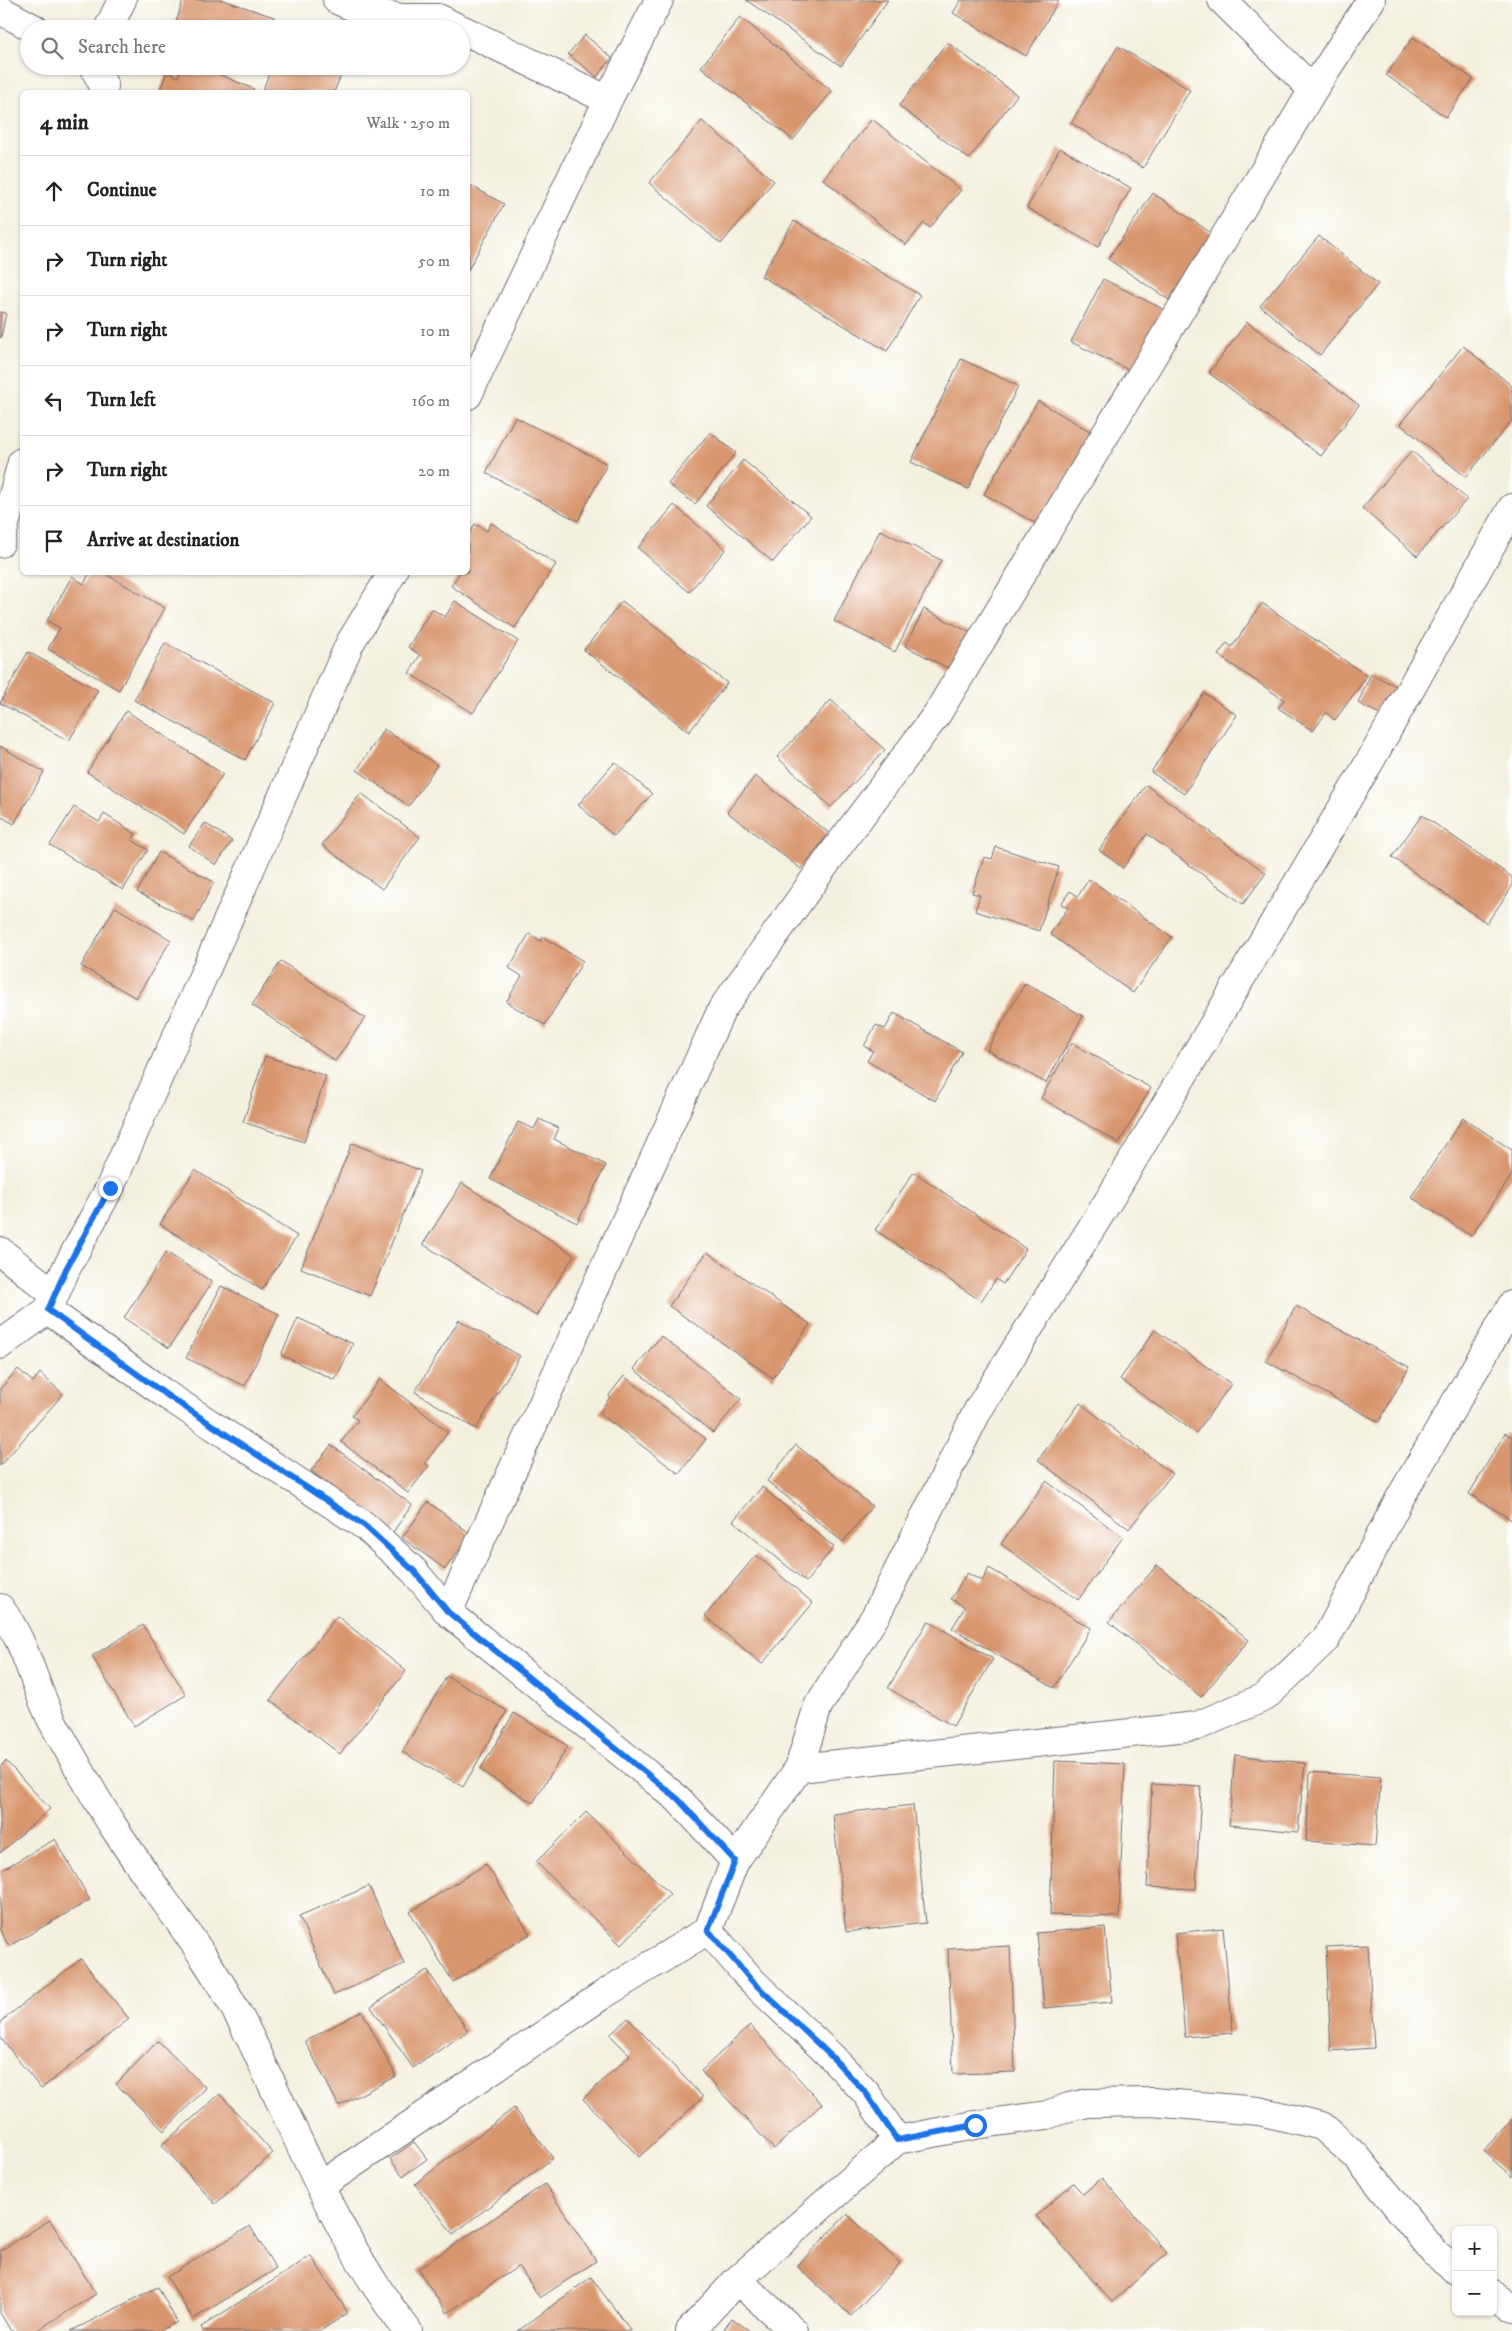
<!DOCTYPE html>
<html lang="en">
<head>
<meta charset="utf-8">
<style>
	body { margin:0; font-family:"IM FELL DW Pica",serif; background:#f6f6f6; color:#222 }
	.controls { position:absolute; right:15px; bottom:15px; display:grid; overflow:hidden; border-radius:8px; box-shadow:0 1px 4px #0004 }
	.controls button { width:45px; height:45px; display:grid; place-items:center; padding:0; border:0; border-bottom:1px solid #e0e0e0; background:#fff; color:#222; font:25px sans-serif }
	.stop { position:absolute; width:15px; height:15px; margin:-11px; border:4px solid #1a73e8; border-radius:50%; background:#fff }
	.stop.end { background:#1a73e8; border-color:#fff; box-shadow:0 1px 5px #0008 }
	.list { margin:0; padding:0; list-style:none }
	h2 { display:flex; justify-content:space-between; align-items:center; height:65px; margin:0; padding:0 20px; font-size:21px }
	h2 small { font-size:16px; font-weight:400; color:#767676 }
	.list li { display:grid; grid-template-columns:32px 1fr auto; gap:15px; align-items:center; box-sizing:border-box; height:70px; padding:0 20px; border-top:1px solid #e0e0e0 }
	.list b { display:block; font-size:19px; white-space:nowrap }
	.list em { font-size:16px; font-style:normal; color:#767676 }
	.icon { flex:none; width:28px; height:28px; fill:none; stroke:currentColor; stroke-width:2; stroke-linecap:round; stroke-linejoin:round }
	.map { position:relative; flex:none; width:1512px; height:2331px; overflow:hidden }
	.search { position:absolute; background:#fff; box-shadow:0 1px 4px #0004; left:20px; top:20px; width:450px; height:55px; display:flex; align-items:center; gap:12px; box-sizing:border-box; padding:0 18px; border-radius:28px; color:#767676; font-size:19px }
	.panel { position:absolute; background:#fff; box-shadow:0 1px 4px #0004; left:20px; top:90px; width:450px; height:485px; border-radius:8px }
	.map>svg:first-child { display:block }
	.building { fill:#d8966e }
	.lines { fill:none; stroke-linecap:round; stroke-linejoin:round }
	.minor-casing { stroke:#6c6a74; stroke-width:30 }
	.minor { stroke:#fff; stroke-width:28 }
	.route { stroke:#1a73e8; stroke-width:6 }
</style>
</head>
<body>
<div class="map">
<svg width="1512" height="2331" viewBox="0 0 1512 2331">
	<rect width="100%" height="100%" fill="#fff"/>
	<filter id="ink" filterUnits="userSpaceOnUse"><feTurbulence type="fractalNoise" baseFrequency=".02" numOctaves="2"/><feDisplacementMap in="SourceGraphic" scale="10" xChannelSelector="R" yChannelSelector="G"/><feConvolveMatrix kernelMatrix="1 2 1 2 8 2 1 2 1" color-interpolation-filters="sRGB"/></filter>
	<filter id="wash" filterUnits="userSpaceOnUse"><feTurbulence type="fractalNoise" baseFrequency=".0096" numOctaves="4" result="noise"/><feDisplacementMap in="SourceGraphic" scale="20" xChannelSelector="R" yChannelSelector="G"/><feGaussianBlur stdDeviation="1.12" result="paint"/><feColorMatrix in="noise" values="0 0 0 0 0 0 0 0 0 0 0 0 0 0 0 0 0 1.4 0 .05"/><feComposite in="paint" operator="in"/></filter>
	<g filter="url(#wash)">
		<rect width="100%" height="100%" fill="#f4f0df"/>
		<g id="blocks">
			<path class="building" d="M 183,0 L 223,0 L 274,17 L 270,29 L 174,29 Z
				M 746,0 L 888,0 L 841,66 Z
				M 961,0 L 1059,0 L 1026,56 L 953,13 Z
				M 740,17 L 832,91 L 793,140 L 701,67 Z
				M 585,35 L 612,58 L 597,77 L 568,54 Z
				M 1413,37 L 1473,79 L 1446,117 L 1386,75 Z
				M 947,42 L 1017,95 L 969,159 L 899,106 Z
				M 1118,46 L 1190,90 L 1143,168 L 1071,123 Z
				M 183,66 L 199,66 L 254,89 L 252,92 L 159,92 L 167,72 L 178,77 Z
				M 272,66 L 345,66 L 334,92 L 262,92 Z
				M 872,119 L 961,190 L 930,228 L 924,223 L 906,245 L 823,179 Z
				M 702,121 L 774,181 L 721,244 L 649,183 Z
				M 1060,148 L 1131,188 L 1098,247 L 1027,208 Z
				M 468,184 L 504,204 L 468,270 Z
				M 1153,193 L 1214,235 L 1169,300 L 1108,259 Z
				M 794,221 L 920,295 L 887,351 L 761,276 Z
				M 1319,236 L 1378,284 L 1320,355 L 1260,306 Z
				M 1103,279 L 1167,311 L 1137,374 L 1071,342 Z
				M 0,312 L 6,313 L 1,338 L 0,337 Z
				M 1247,322 L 1359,405 L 1321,456 L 1209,373 Z
				M 1463,346 L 1512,386 L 1512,420 L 1466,477 L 1400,424 Z
				M 961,359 L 1018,386 L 968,489 L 911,462 Z
				M 1038,401 L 1093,433 L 1040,526 L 984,494 Z
				M 515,417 L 607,464 L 578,521 L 486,473 Z
				M 710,432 L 736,453 L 695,504 L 668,484 Z
				M 1412,451 L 1467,499 L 1417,556 L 1362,508 Z
				M 743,460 L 811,516 L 773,562 L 706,506 Z
				M 674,505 L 726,549 L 689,592 L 638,548 Z
				M 491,523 L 556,564 L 515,628 L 451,586 L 460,572 L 468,572 L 468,536 L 475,524 L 487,531 Z
				M 880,530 L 941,560 L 895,652 L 834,621 Z
				M 90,572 L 102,572 L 165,608 L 119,690 L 48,649 L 60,628 L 47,621 L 72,576 L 84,584 Z
				M 455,601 L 518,641 L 473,713 L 409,673 L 420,655 L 408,647 L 432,609 L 445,617 Z
				M 622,601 L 727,683 L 689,732 L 584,650 Z
				M 1262,603 L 1367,676 L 1335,720 L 1326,713 L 1313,731 L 1278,708 L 1284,700 L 1218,655 L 1227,643 L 1232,647 Z
				M 924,609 L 973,634 L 954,671 L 905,646 Z
				M 165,643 L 275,703 L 245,760 L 134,700 Z
				M 28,652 L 98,690 L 69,741 L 0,703 Z
				M 1371,674 L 1396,686 L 1382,715 L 1358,703 Z
				M 1204,693 L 1237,715 L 1184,794 L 1151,772 Z
				M 831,700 L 885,750 L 831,807 L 777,757 Z
				M 126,711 L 223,774 L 184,834 L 87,772 Z
				M 384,729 L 437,765 L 409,806 L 357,770 Z
				M 0,746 L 44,772 L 14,824 L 0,816 Z
				M 615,762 L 652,794 L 614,836 L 578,805 Z
				M 755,776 L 829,833 L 801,869 L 727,812 Z
				M 1146,785 L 1266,873 L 1243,904 L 1147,834 L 1123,868 L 1099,850 Z
				M 361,793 L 420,837 L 382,889 L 322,845 Z
				M 74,807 L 99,822 L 104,814 L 136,834 L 132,840 L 148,850 L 123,890 L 50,845 Z
				M 1422,815 L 1512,877 L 1512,887 L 1487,923 L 1392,857 Z
				M 205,823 L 232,841 L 216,865 L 189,846 Z
				M 996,847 L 1059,867 L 1039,931 L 975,911 L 980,895 L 972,893 L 984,857 L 992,859 Z
				M 159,852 L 214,882 L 194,921 L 137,892 Z
				M 1089,879 L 1172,937 L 1133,993 L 1050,934 L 1068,908 L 1061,904 L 1070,891 L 1078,896 Z
				M 115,907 L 171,940 L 136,998 L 81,966 Z
				M 529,934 L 541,941 L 543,937 L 583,961 L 545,1025 L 506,1002 L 522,976 L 509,968 Z
				M 281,961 L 365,1018 L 335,1061 L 252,1005 Z
				M 1025,983 L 1083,1016 L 1046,1083 L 987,1050 Z
				M 894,1013 L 962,1052 L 935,1101 L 867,1061 L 873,1051 L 864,1046 L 876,1025 L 885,1029 Z
				M 1072,1043 L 1151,1088 L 1119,1143 L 1041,1098 Z
				M 265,1056 L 326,1076 L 304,1142 L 243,1122 Z
				M 1463,1118 L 1512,1150 L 1512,1175 L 1471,1236 L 1411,1197 Z
				M 539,1119 L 559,1128 L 554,1139 L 606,1165 L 577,1223 L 490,1179 L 518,1122 L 534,1129 Z
				M 352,1143 L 421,1171 L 370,1296 L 301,1268 Z
				M 195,1170 L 297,1236 L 262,1290 L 160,1224 Z
				M 914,1172 L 1026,1249 L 1003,1284 L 996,1279 L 981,1301 L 875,1230 Z
				M 462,1183 L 574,1255 L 536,1316 L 423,1244 Z
				M 166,1252 L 212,1282 L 169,1348 L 124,1318 Z
				M 707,1252 L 810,1324 L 773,1378 L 669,1306 Z
				M 221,1286 L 279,1314 L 245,1386 L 186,1358 Z
				M 1296,1306 L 1409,1367 L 1379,1422 L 1266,1361 Z
				M 298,1318 L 353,1344 L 335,1380 L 281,1355 Z
				M 459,1320 L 520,1356 L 476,1429 L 415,1392 Z
				M 1155,1330 L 1231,1384 L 1196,1433 L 1120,1379 Z
				M 661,1336 L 741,1399 L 713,1433 L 634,1369 Z
				M 18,1369 L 33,1382 L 40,1373 L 63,1394 L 0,1466 L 0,1389 Z
				M 624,1376 L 706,1439 L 679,1474 L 599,1413 L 610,1397 L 609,1395 Z
				M 380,1379 L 448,1432 L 425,1463 L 429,1466 L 408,1493 L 341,1442 L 358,1420 L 352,1416 Z
				M 1080,1403 L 1172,1474 L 1129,1529 L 1038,1460 Z
				M 1505,1433 L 1512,1437 L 1512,1520 L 1469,1494 Z
				M 331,1445 L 412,1505 L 393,1532 L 311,1471 Z
				M 796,1445 L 872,1506 L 843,1542 L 767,1481 Z
				M 1046,1481 L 1123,1537 L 1078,1600 L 1001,1544 Z
				M 762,1487 L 834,1547 L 806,1582 L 733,1521 Z
				M 428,1502 L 471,1534 L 445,1569 L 402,1538 Z
				M 756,1555 L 813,1603 L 762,1664 L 705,1616 Z
				M 1157,1565 L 1249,1640 L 1201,1697 L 1109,1622 Z
				M 989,1568 L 1091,1628 L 1054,1688 L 952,1628 L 965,1607 L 951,1599 L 967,1573 L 982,1581 Z
				M 337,1616 L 406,1671 L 340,1754 L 270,1700 Z
				M 928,1621 L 993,1659 L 953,1726 L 888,1688 Z
				M 143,1625 L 186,1695 L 134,1726 L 92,1656 Z
				M 447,1676 L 507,1711 L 463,1787 L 402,1752 Z
				M 514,1713 L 568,1746 L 533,1803 L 480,1770 Z
				M 1235,1755 L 1305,1763 L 1298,1832 L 1229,1825 Z
				M 6,1761 L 50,1809 L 0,1853 L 0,1767 Z
				M 1055,1761 L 1125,1764 L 1119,1917 L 1050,1915 Z
				M 1310,1772 L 1381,1777 L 1375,1846 L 1306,1841 Z
				M 1152,1784 L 1201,1787 L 1196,1889 L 1147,1887 Z
				M 913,1805 L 926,1923 L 846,1932 L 833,1814 Z
				M 586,1812 L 670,1894 L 621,1945 L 536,1862 Z
				M 55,1839 L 90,1900 L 9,1946 L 0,1930 L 0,1871 Z
				M 486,1864 L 530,1934 L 453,1982 L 410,1912 Z
				M 369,1886 L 404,1964 L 334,1995 L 299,1916 Z
				M 1105,1927 L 1112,2002 L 1044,2008 L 1037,1933 Z
				M 1223,1928 L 1233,2033 L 1185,2037 L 1175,1933 Z
				M 1368,1945 L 1374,2048 L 1331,2051 L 1326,1947 Z
				M 1010,1946 L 1015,2072 L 953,2074 L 948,1949 Z
				M 81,1959 L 129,2019 L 41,2089 L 0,2037 L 0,2022 Z
				M 427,1970 L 468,2031 L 413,2068 L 371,2007 Z
				M 362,2011 L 396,2076 L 339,2106 L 305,2041 Z
				M 628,2018 L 703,2097 L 639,2157 L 583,2099 L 630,2055 L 610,2035 Z
				M 750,2025 L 822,2104 L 774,2149 L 701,2071 Z
				M 158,2041 L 206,2088 L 164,2131 L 116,2084 Z
				M 220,2094 L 273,2153 L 215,2204 L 162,2145 Z
				M 514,2108 L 553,2158 L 453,2234 L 415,2184 Z
				M 1512,2119 L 1512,2177 L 1483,2151 Z
				M 414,2142 L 427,2159 L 403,2176 L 390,2159 Z
				M 1102,2178 L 1167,2253 L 1112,2302 L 1036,2216 L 1073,2183 L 1083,2194 Z
				M 545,2184 L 596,2261 L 540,2298 L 519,2266 L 447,2313 L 418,2269 Z
				M 847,2214 L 900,2263 L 851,2316 L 797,2266 Z
				M 50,2220 L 96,2294 L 36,2331 L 11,2331 L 0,2313 L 0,2251 Z
				M 250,2226 L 276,2269 L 193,2319 L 167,2277 Z
				M 311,2256 L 348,2313 L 320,2331 L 203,2331 L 201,2327 Z
				M 591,2277 L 631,2331 L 518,2331 Z
				M 158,2287 L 177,2322 L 159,2331 L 71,2331 Z
				M 732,2318 L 750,2331 L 723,2331 Z"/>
		</g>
	</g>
	<g filter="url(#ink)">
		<use href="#blocks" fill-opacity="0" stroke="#6c6a74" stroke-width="1"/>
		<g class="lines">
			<g class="minor-casing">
				<path id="minor" d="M 337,0 L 362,11 L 402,18 L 438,18 L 460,29
					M 1222,0 L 1313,90
					M 0,10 L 35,29
					M 108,29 L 122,0
					M 461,29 L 608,100
					M 93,66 L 104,86 L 103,92
					M 468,395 L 608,100 L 659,0
					M 0,543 L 22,462
					M 0,1251 L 54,1294
					M 48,1310 L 165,1394 L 365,1526 L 414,1571 L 448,1612 L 678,1799 L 735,1861
					M 0,1345 L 48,1310 L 66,1269 L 110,1187 L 350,643 L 393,572
					M 0,1608 C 29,1646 33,1688 56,1728 C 75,1761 93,1795 113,1826 C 154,1890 205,1951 240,2018 C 252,2040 262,2064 273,2086 C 312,2171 350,2257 408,2331
					M 448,1612 L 722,1009 L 834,852 L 937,714 L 1313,90 L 1371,0
					M 799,1768 L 1197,1726 L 1265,1697 L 1326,1639 L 1400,1498 L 1512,1305
					M 708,1930 L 752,1981 L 832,2057 L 866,2093 L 897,2140
					M 320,2186 L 601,1996 L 708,1930 L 735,1861 L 799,1768 L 818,1706 L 876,1615 L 978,1410 L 1112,1195 L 1373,756 L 1512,508
					M 737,2280 L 794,2331
					M 1493,2294 L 1512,2308
					M 690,2331 L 737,2280 L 897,2140 L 975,2125 L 1047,2115 L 1069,2107 L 1088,2103 L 1152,2102 L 1259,2111 L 1322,2126 L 1356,2156 L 1436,2254 L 1456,2269"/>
			</g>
			<use href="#minor" class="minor"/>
		</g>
	</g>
	<g class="lines" filter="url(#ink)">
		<path class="route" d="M 110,1188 L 66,1269 L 48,1310 L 165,1394 L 365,1526 L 414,1571 L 448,1612 L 678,1799 L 735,1861 L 708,1930 L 752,1981 L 832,2057 L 866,2093 L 897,2140 L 975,2125"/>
	</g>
</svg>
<div class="controls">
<button>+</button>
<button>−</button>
</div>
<div class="stop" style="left:975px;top:2125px"></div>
<div class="stop end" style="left:110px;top:1188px"></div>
<div class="search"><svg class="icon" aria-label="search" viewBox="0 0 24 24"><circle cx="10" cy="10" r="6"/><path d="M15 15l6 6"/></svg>Search here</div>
<section class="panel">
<h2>4 min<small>Walk · 250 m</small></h2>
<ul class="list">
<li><svg class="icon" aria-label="ahead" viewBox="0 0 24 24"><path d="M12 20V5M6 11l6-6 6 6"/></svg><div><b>Continue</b></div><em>10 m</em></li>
<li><svg class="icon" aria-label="right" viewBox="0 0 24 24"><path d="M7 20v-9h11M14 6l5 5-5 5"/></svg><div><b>Turn right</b></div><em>50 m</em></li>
<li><svg class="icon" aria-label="right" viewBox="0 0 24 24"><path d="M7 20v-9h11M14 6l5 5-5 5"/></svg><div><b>Turn right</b></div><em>10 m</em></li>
<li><svg class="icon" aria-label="left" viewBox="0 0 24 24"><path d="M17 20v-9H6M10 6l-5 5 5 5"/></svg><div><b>Turn left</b></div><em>160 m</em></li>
<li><svg class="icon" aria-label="right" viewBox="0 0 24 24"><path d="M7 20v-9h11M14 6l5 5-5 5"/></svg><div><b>Turn right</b></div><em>20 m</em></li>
<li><svg class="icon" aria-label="arrive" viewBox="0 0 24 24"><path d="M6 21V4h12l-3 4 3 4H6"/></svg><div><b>Arrive at destination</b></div></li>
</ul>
</section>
</div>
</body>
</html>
